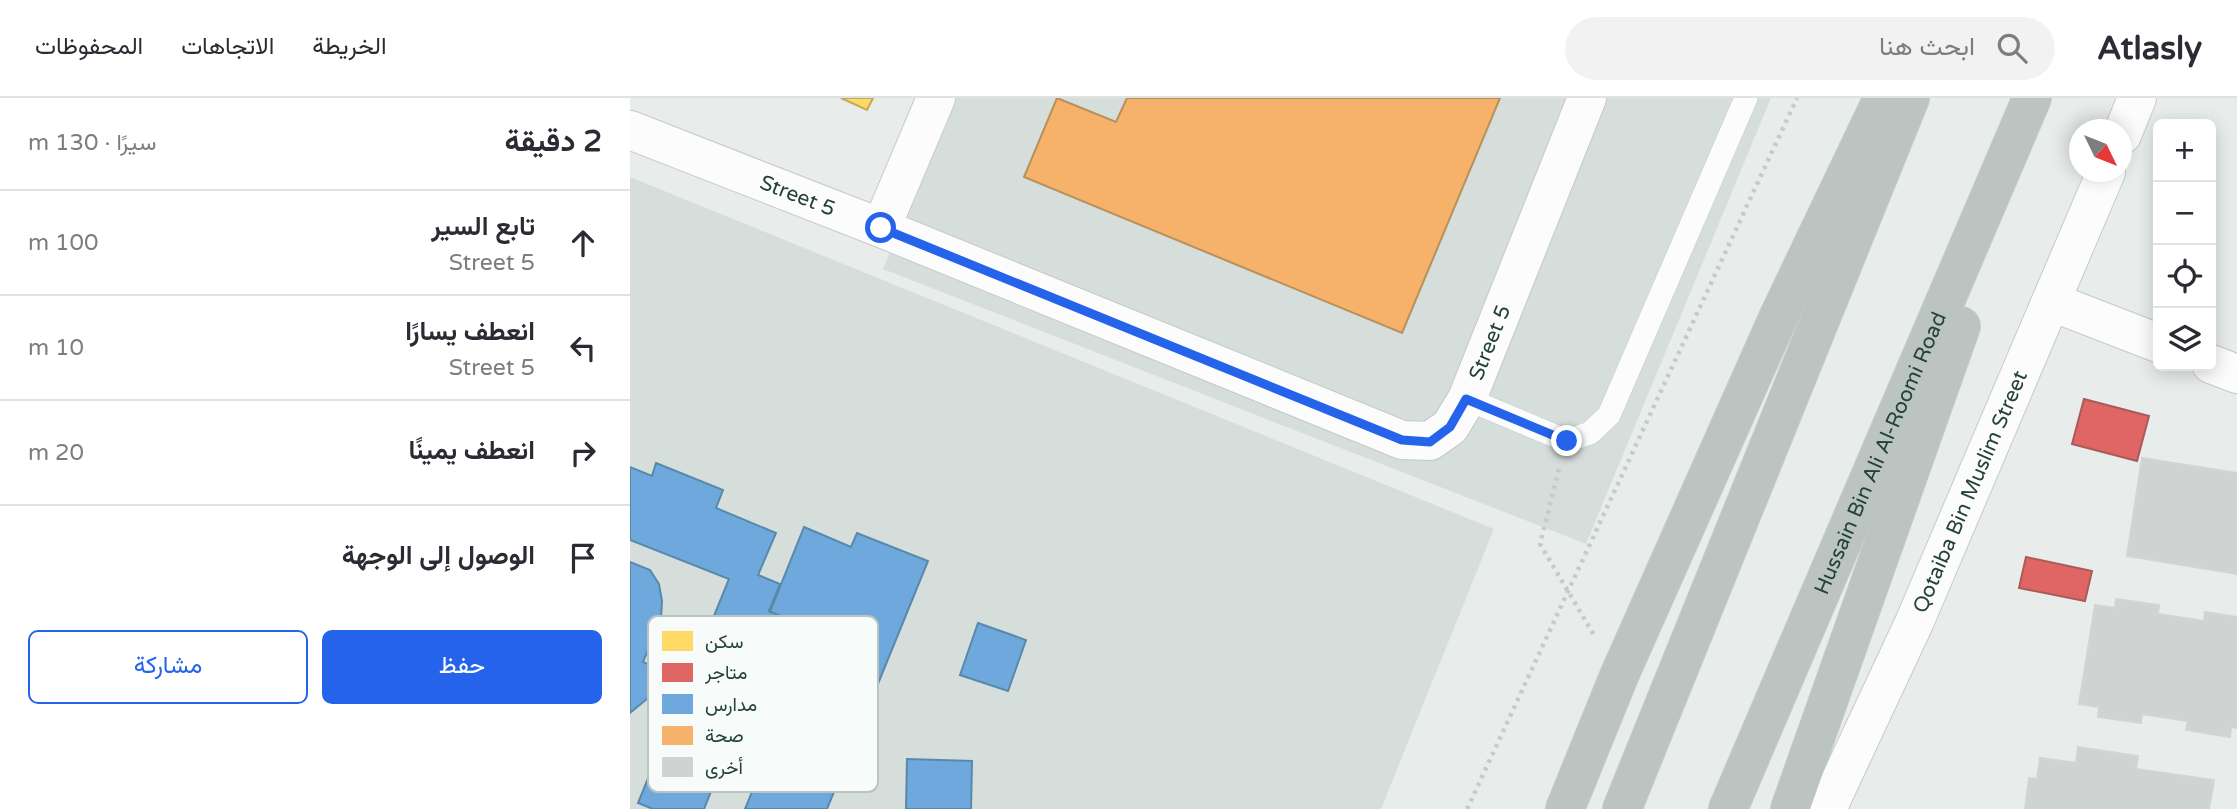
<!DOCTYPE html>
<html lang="ar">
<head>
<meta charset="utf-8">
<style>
	body { margin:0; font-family:"Varela Round",Vazirmatn,sans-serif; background:#f2f2f3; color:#2b2b33; direction:rtl }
	.controls { position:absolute; right:21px; top:21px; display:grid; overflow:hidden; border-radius:10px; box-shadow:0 4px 18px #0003 }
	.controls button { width:63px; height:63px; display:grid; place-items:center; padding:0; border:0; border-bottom:2px solid #e1e1e2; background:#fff; color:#2b2b33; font:35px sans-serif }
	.compass { position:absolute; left:1439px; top:21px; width:63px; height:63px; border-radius:50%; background:#fff; box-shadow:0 4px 18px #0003; rotate:133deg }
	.stop { position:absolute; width:21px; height:21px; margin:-16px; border:5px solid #2563eb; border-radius:50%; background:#fff }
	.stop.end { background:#2563eb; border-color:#fff; box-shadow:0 2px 7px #0008 }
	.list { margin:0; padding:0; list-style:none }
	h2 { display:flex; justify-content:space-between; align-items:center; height:91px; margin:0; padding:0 28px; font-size:30px }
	h2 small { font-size:23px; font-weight:400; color:#7c7c81 }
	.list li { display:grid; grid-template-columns:46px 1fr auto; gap:21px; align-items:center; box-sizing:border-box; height:105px; padding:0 28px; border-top:2px solid #e1e1e2 }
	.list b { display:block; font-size:26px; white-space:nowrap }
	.list p { margin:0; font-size:23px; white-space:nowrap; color:#7c7c81 }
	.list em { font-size:23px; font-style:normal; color:#7c7c81 }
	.actions { display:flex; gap:14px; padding:21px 28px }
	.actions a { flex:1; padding:16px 0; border:2px solid #2563eb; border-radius:10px; text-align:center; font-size:24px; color:#2563eb }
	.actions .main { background:#2563eb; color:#fff }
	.icon { flex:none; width:38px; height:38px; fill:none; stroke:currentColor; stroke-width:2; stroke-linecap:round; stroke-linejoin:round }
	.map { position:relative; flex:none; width:1607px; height:711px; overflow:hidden; direction:ltr }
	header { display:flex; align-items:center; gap:42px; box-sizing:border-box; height:98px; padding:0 35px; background:#fff; border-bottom:2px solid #e1e1e2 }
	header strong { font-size:33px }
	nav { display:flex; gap:38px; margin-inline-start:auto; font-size:24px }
	.search { width:490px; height:63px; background:#f2f2f3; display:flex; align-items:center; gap:18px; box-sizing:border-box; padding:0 24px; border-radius:38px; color:#7c7c81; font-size:26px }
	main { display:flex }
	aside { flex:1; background:#fff }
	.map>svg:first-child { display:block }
	.built { fill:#d6dedb }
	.homes { fill:#ffd966; stroke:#bdac59; stroke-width:2 }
	.shops { fill:#e06666; stroke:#a85b59; stroke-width:2 }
	.schools { fill:#6fa8dc; stroke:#5889ab; stroke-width:2 }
	.health { fill:#f6b26b; stroke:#b7905c; stroke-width:2 }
	.building { fill:#cfd4d2; stroke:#d1d6d4; stroke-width:2 }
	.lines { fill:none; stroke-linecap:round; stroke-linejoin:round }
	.lane-casing { stroke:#c5cac8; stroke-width:24 }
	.street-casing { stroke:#c5cac8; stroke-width:40 }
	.secondary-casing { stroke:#c3cbc8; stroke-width:40 }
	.highway-casing { stroke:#c3ccc9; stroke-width:40 }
	.path { stroke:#c3ccca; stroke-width:4.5; stroke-dasharray:3.5 5; stroke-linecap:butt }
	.lane { stroke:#fcfcfc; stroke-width:23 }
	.street { stroke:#fcfcfc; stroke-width:38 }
	.secondary { stroke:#fcfcfc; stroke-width:38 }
	.highway { stroke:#bcc4c2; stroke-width:38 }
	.route { stroke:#2563eb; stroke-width:9 }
	.labels { text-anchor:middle; stroke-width:7; stroke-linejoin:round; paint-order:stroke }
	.street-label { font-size:21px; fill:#24423a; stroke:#f7fbf9 }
	.key { fill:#f7fbf9; stroke:#b8c4c0; stroke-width:2 }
	.key-label { font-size:19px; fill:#24423a }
</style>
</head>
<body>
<header>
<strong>Atlasly</strong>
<div class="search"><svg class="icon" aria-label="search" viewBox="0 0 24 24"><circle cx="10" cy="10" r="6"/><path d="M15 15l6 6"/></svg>ابحث هنا</div>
<nav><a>الخريطة</a><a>الاتجاهات</a><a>المحفوظات</a></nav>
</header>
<main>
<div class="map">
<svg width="1607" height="711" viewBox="0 0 1607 711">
	<rect width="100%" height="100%" fill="#e8edeb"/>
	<path class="built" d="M 322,0 L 1141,0 L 956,446 L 253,171 Z
		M 0,79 L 864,431 L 751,711 L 0,711 Z"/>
	<path class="homes" d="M 211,0 L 243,0 L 237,12 Z"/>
	<path class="shops" d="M 1454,301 L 1519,318 L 1507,363 L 1442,346 Z
		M 1396,459 L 1462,473 L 1455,503 L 1389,490 Z"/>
	<path class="schools" d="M 26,365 L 93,392 L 86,410 L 146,435 L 128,477 L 150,486 L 139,513 L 152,519 L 129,577 L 144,582 L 110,668 L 94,661 L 74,711 L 23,711 L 8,705 L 99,481 L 0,442 L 0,369 L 22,378 Z
		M 174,429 L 221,449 L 227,435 L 298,463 L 197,711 L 115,711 L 188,532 L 140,514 Z
		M 0,464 L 20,472 L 29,486 L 32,503 L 31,521 L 13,564 L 39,575 L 27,603 L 18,600 L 0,615 Z
		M 348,525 L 396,542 L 378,593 L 330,577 Z
		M 277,661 L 342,663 L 341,711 L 276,711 Z"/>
	<path class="health" d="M 427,0 L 486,24 L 497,0 L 870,0 L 772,235 L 394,79 Z"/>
	<path class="building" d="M 1512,360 L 1607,375 L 1607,476 L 1497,458 Z
		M 1486,501 L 1529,507 L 1528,516 L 1574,523 L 1575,514 L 1607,519 L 1607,630 L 1601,629 L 1600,639 L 1556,632 L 1558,623 L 1512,616 L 1511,625 L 1468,619 L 1469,609 L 1449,606 L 1465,507 L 1485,510 Z
		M 1448,649 L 1508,658 L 1506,671 L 1584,682 L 1579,711 L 1395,711 L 1399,680 L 1407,681 L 1410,660 L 1446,665 Z"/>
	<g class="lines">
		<g class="lane-casing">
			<path id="lane" d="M 837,301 L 937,343 L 960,335 L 979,317 L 1116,0"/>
		</g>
		<g class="street-casing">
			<g id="street">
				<path id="s1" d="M 0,32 L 251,130 L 772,342 L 800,343 L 820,329 L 837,301 L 957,0"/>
				<path d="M 251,130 L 306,0"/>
			</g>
		</g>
		<g class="secondary-casing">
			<g id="secondary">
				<path d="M 1492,37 L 1507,0"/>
				<path d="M 1422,204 L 1528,245"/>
				<path d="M 1581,266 L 1607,276"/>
				<path id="s2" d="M 1197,711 L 1284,525 L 1476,74"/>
			</g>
		</g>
		<g class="highway-casing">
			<g id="highway">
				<path d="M 935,711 L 989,578 L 1148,220 L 1253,0"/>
				<path d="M 992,711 L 1280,0"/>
				<path id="s3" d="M 1098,711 L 1402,0"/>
				<path d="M 1160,711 L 1331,228"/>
			</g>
		</g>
		<path class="path" d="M 929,371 L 910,446 L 964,537
			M 837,711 L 1167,0"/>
		<use href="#lane" class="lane"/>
		<use href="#street" class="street"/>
		<use href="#secondary" class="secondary"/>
		<use href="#highway" class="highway"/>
	</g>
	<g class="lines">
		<path class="route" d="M 251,130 L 772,342 L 800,344 L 820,329 L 836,301 L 937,343"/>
	</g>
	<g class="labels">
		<g class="street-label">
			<text dy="7" stroke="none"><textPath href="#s1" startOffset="180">Street 5</textPath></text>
			<text dy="7" stroke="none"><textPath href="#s1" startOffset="978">Street 5</textPath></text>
			<text dy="7" stroke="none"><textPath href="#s3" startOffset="387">Hussain Bin Ali Al-Roomi Road</textPath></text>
			<text dy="7" stroke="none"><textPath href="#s2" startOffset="348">Qotaiba Bin Muslim Street</textPath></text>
		</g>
	</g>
	<rect x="18" y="518" width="230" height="176" rx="10" class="key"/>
	<rect x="32" y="533" width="31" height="20" fill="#ffd966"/>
	<rect x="32" y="565" width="31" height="19" fill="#e06666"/>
	<rect x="32" y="596" width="31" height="20" fill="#6fa8dc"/>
	<rect x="32" y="628" width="31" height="19" fill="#f6b26b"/>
	<rect x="32" y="659" width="31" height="20" fill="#cfd4d2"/>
	<g class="key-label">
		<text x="75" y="550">سكن</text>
		<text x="75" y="581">متاجر</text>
		<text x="75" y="613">مدارس</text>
		<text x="75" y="644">صحة</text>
		<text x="75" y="676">أخرى</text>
	</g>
</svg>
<div class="controls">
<button>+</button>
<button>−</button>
<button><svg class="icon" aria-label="locate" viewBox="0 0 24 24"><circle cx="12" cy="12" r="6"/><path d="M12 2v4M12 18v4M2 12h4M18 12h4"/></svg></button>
<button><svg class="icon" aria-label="layers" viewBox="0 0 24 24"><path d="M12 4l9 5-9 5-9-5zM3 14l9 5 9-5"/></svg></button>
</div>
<svg class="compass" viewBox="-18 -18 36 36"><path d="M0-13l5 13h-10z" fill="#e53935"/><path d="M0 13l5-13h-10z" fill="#7c7c81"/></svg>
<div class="stop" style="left:251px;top:130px"></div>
<div class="stop end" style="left:937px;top:343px"></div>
</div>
<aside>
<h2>2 دقيقة<small>سيرًا · 130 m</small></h2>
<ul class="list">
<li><svg class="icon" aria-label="ahead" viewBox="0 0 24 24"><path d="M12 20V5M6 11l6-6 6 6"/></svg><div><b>تابع السير</b><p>Street 5</p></div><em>100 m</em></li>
<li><svg class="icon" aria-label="left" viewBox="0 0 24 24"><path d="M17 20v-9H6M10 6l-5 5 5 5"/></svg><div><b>انعطف يسارًا</b><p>Street 5</p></div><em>10 m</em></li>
<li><svg class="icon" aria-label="right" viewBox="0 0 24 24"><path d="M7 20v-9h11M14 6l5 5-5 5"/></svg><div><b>انعطف يمينًا</b></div><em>20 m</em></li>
<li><svg class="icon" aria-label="arrive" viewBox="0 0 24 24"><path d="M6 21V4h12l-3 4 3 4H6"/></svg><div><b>الوصول إلى الوجهة</b></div></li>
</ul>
<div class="actions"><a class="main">حفظ</a><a>مشاركة</a></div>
</aside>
</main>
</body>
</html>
